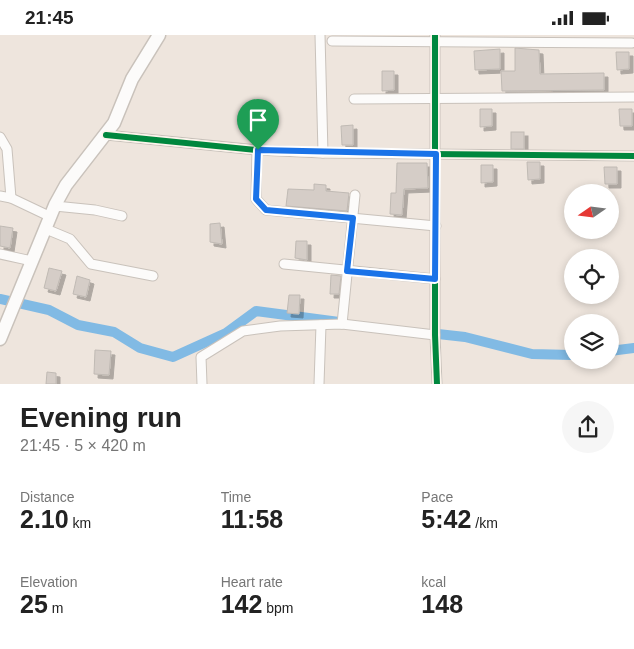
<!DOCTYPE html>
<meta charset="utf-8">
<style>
:root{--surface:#fff;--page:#f6f6f6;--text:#222;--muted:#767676}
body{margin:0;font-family:Arial,sans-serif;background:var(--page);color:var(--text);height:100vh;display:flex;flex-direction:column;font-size:19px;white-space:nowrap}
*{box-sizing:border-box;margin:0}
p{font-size:16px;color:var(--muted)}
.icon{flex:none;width:28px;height:28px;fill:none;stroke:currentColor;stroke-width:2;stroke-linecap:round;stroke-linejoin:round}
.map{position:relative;height:349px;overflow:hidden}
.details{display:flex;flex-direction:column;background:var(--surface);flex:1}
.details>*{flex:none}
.needle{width:32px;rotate:256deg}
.tools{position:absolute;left:564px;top:149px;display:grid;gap:10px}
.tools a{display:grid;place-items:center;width:55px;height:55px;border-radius:50%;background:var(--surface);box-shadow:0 2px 8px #0003;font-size:25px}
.pin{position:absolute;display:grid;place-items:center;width:42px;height:42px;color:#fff;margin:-51px -21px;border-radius:50% 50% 50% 0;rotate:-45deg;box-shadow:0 0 5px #0007}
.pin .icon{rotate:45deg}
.round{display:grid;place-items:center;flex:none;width:52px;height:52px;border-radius:26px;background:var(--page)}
.head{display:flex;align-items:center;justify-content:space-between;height:85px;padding:0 20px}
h1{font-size:28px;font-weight:800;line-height:38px}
.stats{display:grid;grid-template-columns:repeat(3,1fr);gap:8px;height:85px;padding:5px 20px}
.stats div{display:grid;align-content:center}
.stats b{font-size:25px;font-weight:800}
.stats small{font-size:14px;font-weight:400}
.stats p{font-size:14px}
.status{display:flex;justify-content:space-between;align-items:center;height:35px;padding:0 25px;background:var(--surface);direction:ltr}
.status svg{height:14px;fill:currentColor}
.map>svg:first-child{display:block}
</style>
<div class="status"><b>21:45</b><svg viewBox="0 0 49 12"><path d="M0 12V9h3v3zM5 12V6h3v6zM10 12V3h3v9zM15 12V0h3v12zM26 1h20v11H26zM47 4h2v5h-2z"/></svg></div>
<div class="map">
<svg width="634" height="349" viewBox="0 0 634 349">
<defs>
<filter id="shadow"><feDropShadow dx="4" dy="4" stdDeviation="0" flood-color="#0004"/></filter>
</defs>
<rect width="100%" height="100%" fill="#eee5dd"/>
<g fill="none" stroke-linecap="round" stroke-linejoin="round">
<g stroke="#81bae4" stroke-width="10">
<polyline points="0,264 49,275 78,290 114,297 140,313 173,322 226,298 256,276 339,287"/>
<polyline points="438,299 465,302 532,319 572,320"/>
<polyline points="610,316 634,313"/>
</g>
</g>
<g fill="#d5cdc7" stroke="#c0bab4" filter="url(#shadow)">
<polygon points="515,13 539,15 540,39 604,38 604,55 502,56 501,36 515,36"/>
<polygon points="500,14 500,34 475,35 474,16"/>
<polygon points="616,17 629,17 629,34 617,35"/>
<polygon points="382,36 394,36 394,55 382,56"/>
<polygon points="480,74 492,74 492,91 480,92"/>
<polygon points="619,74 632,74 632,91 620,91"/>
<polygon points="353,90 353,110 342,110 341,91"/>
<rect x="511" y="97" width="13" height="17"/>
<polygon points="527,127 540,127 540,144 528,145"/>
<polygon points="397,128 427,128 428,153 404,154 402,180 390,179 391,158 396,158"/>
<polygon points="481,130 493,130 493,147 481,148"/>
<polygon points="604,132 617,132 617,149 605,149"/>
<polygon points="314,149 326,150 326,156 349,158 347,176 286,171 288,154 314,155"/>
<polygon points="220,188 222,209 210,207 210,189"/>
<polygon points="0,191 13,193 10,213 0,211"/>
<polygon points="296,206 307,206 307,225 295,223"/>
<polygon points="49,233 62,236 56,256 44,253"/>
<polygon points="331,240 341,241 339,259 330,259"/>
<polygon points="77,241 90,245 86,262 73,259"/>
<polygon points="289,260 300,260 299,279 287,278"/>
<polygon points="95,315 111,316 109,340 94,339"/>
<polygon points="47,337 56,338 56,349 46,349"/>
</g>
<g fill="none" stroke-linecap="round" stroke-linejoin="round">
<defs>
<g id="street">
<polyline points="320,0 323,118"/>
<polyline points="435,0 435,300 437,349"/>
<polyline points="332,6 632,8"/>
<polyline points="354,64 634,62"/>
<polyline points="106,100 257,115 323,118 634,121"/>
<polyline points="0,102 7,114 11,163"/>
<polyline points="257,115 256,164 266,175 436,191"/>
<polyline points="0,161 11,163 51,182"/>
<polyline points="55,171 95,175 122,181"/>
<polyline points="46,194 70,204 91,229 153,241"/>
<polyline points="0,219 32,226"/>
<polyline points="284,229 435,244"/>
<polyline points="342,289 355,160"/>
<polyline points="202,349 201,322 243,296 280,291 342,289 435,300"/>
<polyline points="319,349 321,290"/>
</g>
<polyline id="secondary" points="0,304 55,170 66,150 114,88 132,44 159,0"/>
</defs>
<use href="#street" stroke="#c9c2bb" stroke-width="11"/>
<use href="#secondary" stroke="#c9c2bb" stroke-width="15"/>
<use href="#street" stroke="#fcfbfa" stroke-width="9"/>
<use href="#secondary" stroke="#fcfbfa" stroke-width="12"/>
<defs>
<g id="cycleway">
<polyline points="435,0 435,300 437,349"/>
<polyline points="106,100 257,115 323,118 634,121"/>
</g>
</defs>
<use href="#cycleway" stroke="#fdf4eb" stroke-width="9"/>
<use href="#cycleway" stroke="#00873e" stroke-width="6"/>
</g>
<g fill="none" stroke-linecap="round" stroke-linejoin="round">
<defs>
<polygon id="route" points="258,115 436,119 435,244 347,236 353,183 266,175 256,164"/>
</defs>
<use href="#route" stroke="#fff" stroke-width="10"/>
<use href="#route" stroke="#1a73e8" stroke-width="6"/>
</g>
</svg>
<div class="tools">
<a><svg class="needle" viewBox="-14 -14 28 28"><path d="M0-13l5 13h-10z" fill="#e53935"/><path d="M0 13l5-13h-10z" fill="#767676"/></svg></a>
<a><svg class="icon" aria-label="locate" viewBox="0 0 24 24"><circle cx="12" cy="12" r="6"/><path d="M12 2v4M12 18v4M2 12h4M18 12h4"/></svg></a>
<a><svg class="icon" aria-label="layers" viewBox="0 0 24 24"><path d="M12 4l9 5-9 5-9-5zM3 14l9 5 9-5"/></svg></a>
</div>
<div class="pin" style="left:258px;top:115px;background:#1e9e55"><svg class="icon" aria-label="arrive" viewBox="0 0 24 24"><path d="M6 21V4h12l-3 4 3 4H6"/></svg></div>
</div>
<section class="details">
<div class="head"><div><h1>Evening run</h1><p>21:45 · 5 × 420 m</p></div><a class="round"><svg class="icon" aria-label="share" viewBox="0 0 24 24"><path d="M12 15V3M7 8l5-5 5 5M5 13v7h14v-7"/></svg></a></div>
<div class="stats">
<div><p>Distance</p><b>2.10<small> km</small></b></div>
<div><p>Time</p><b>11:58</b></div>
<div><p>Pace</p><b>5:42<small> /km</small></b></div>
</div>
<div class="stats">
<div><p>Elevation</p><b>25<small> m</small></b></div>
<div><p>Heart rate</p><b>142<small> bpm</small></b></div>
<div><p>kcal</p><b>148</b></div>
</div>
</section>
